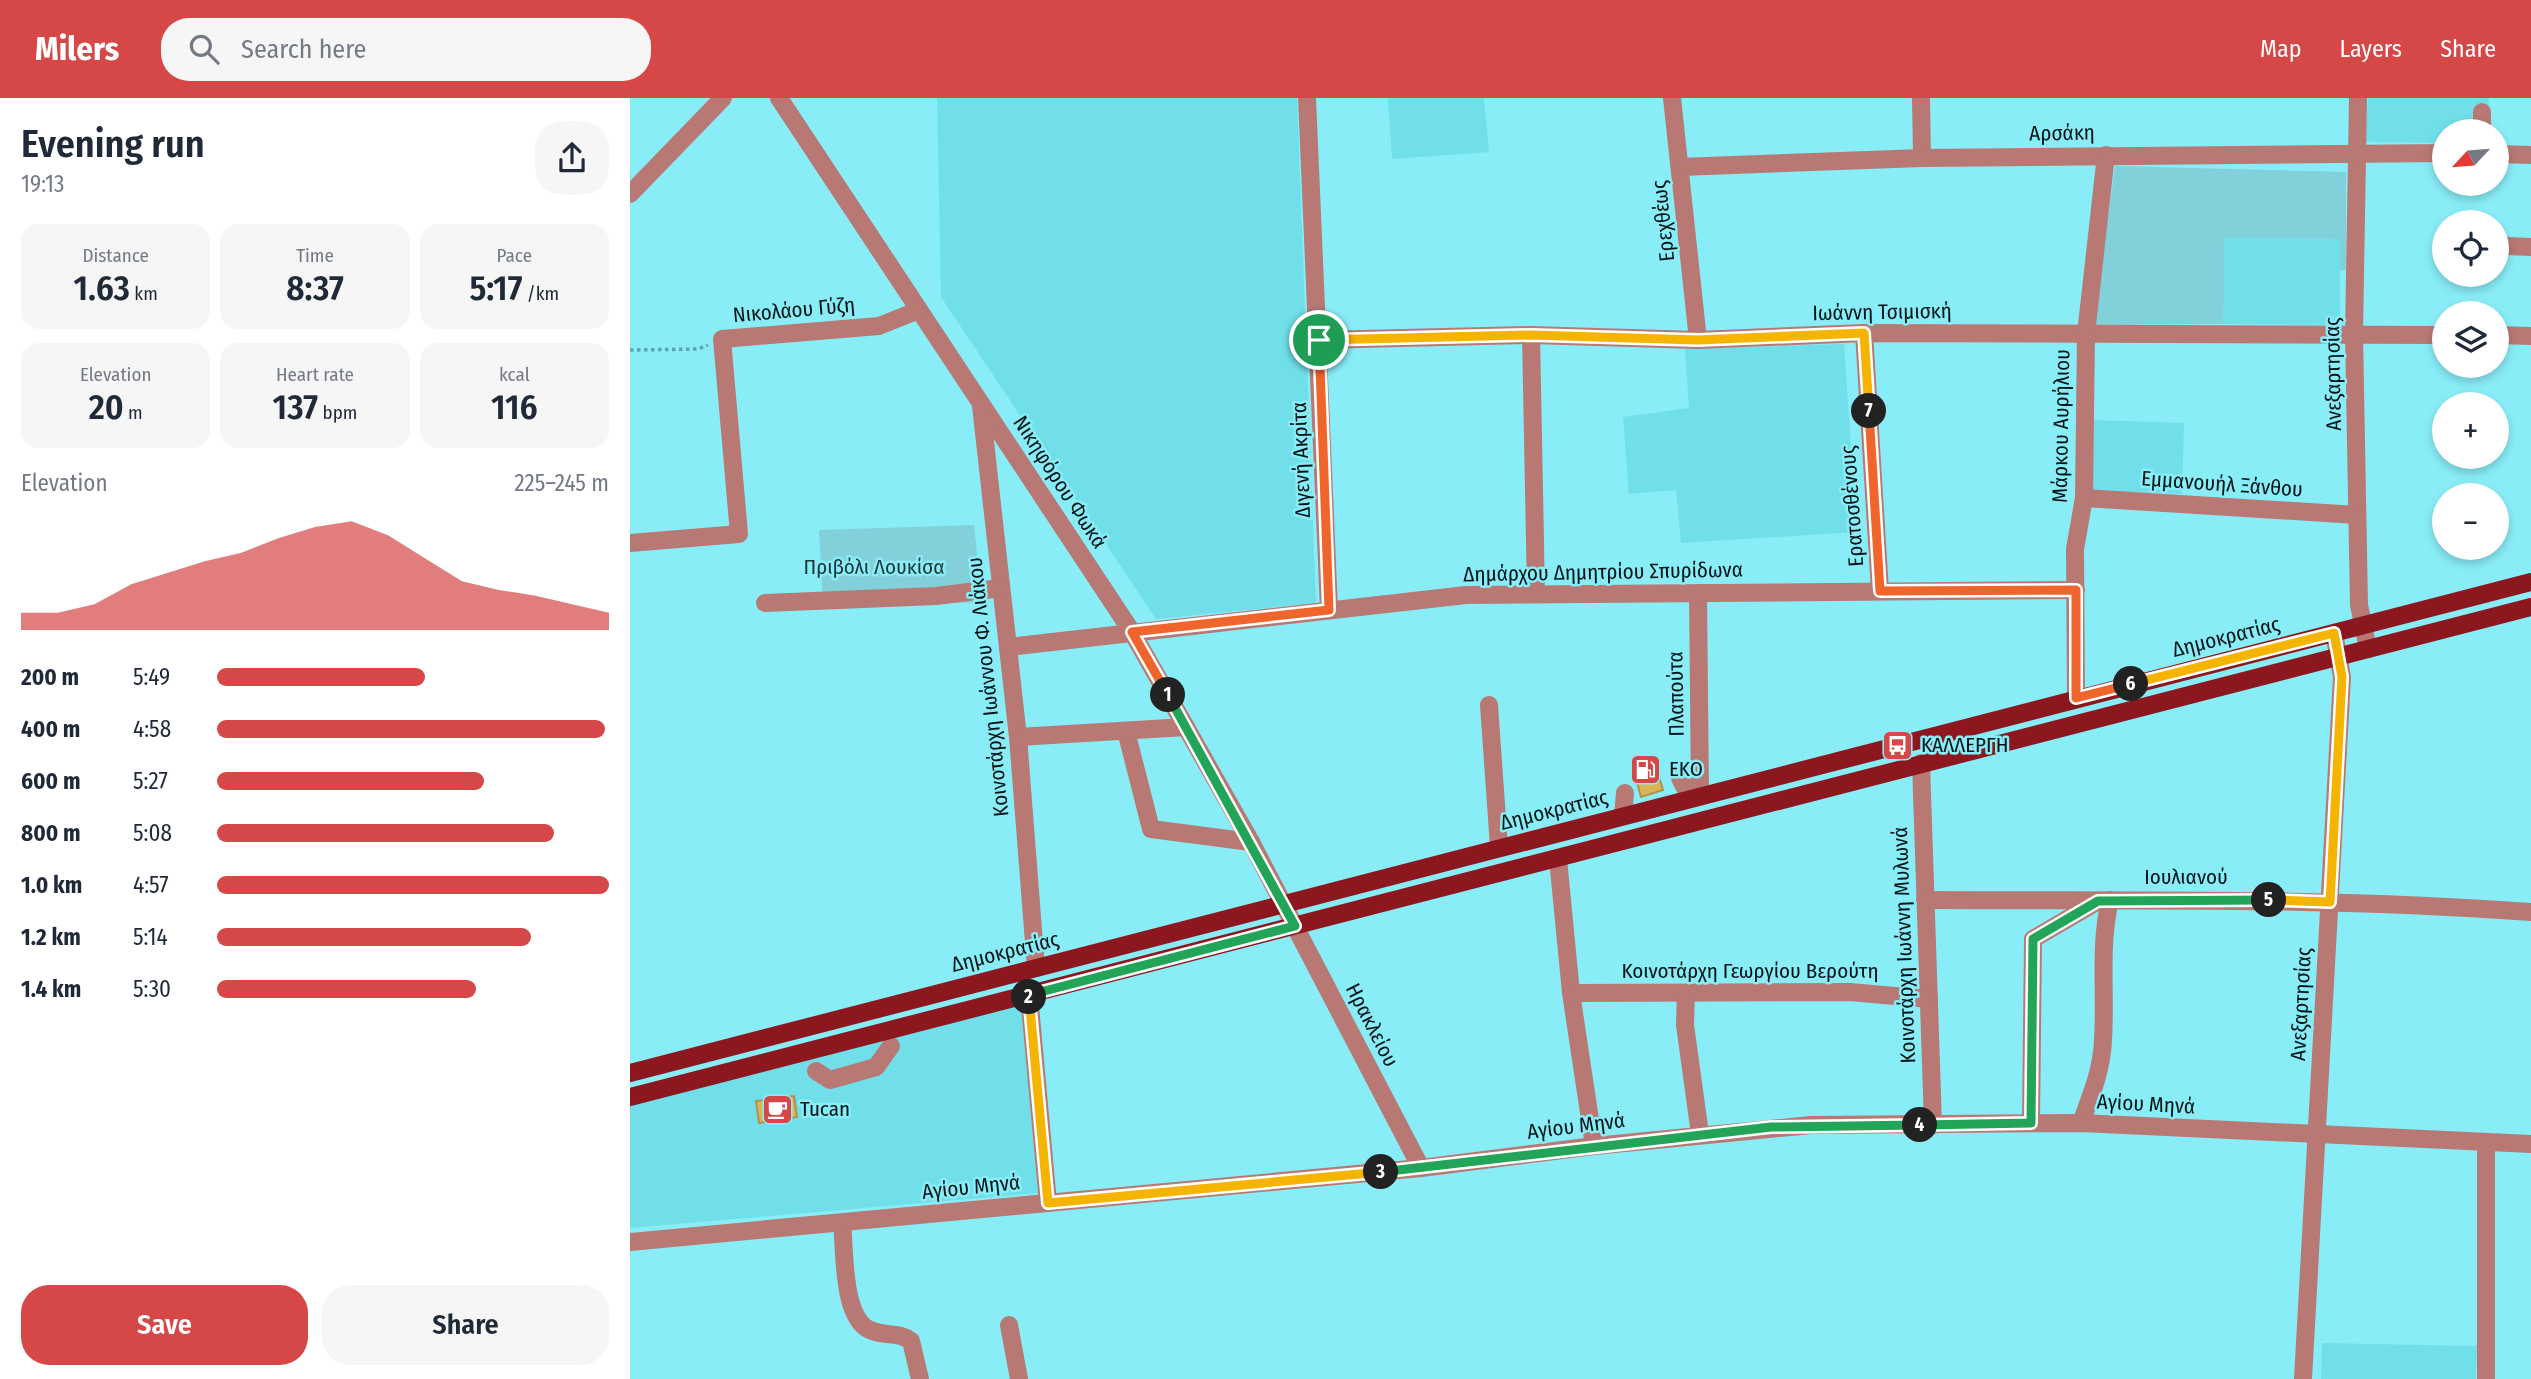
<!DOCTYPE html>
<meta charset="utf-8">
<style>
:root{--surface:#fff;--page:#f6f6f7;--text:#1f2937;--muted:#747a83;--accent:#d64747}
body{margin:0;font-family:"Fira Sans Condensed",sans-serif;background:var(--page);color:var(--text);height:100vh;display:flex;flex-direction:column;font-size:26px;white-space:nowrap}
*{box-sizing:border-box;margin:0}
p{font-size:23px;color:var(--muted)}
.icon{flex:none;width:38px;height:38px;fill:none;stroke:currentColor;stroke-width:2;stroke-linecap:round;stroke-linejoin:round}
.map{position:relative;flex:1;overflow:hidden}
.side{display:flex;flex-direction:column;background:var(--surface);width:630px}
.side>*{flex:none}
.needle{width:46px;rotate:244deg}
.buttons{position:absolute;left:1802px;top:21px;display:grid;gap:14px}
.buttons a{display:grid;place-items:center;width:77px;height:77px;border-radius:50%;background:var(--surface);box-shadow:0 4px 10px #0003;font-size:35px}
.pin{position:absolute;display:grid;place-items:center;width:60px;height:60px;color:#fff;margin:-30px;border:4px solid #fff;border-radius:50%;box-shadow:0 2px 7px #0007}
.km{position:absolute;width:35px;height:35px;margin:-18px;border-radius:50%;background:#222;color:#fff;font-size:19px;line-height:35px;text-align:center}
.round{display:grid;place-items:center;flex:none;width:74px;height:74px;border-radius:28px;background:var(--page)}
.headline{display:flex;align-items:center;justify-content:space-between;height:119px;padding:0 21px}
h1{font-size:38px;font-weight:600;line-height:52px}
.stats{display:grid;grid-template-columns:repeat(3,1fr);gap:10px;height:119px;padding:7px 21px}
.stats div{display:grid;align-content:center;border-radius:18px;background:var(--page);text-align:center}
.stats b{font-size:35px;font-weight:600}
.stats small{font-size:19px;font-weight:400}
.stats p{font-size:19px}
.chart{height:196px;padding:14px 21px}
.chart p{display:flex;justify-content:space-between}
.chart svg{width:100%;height:126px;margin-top:7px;fill:var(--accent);opacity:.7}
.primary-button{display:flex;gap:14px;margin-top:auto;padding:14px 21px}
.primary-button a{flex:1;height:80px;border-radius:28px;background:var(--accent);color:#fff;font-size:28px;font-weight:600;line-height:80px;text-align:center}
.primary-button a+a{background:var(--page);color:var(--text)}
ul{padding:0 21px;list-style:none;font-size:23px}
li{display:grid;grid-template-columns:112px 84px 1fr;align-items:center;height:52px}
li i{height:18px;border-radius:9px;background:var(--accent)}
header{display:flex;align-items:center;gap:42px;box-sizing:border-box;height:98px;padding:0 35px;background:var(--accent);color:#fff}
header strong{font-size:33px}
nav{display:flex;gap:38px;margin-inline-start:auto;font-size:24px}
.search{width:490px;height:63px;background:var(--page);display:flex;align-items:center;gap:18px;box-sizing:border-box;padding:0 24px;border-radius:28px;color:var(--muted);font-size:26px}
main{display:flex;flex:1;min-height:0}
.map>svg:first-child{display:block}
</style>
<header>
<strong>Milers</strong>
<div class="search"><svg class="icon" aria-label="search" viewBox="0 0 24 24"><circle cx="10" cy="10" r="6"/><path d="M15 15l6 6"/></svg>Search here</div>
<nav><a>Map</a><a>Layers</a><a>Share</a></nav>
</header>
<main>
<section class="side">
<div class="headline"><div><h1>Evening run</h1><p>19:13</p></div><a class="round"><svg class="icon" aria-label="share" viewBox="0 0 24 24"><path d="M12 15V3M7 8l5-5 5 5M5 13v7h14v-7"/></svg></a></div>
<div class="stats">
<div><p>Distance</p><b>1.63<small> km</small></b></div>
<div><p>Time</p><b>8:37</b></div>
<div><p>Pace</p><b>5:17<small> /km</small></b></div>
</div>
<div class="stats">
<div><p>Elevation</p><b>20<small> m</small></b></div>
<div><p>Heart rate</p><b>137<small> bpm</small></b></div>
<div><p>kcal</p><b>116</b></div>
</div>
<div class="chart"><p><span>Elevation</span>225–245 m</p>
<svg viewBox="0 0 160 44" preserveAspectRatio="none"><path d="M0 44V38L10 38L20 35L30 28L40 24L50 20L60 17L70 12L80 8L90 6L100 11L110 19L120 27L130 30L140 32L150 35L160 38V44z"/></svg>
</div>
<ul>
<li><b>200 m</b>5:49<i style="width:53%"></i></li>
<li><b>400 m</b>4:58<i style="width:99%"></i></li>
<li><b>600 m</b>5:27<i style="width:68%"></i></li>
<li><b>800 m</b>5:08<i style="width:86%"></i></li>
<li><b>1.0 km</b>4:57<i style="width:100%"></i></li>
<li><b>1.2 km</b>5:14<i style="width:80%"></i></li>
<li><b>1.4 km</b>5:30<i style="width:66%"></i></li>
</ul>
<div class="primary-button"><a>Save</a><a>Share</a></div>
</section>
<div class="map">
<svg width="1901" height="1281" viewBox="0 0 1901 1281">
<rect width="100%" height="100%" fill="#89edf8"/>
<g fill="#70dfea">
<polygon points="307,0 667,0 686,505 526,521 311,199"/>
<polygon points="758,0 854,0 859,54 762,61"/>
<polygon points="1738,0 1859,0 1858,33 1815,33 1815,45 1735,44"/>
<polygon points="1593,140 1710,141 1710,227 1593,226"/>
<polygon points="1214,246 1227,434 1051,445 1046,392 999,396 993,319 1059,310 1055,251"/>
<polygon points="1461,322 1554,325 1552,396 1459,393"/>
<polygon points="391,905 408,1095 0,1130 0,1005"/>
<polygon points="1692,1245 1847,1248 1846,1281 1691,1281"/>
</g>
<g fill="#82d1da">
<polygon points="1485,68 1716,74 1716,172 1710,173 1710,141 1594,140 1593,226 1464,227"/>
<polygon points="344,427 352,504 193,509 189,432"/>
</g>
<g fill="#ddb358" stroke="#b1914e" stroke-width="2">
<polygon points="1028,675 1033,692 1011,699 1006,681"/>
<polygon points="164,998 167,1019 129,1025 126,1003"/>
</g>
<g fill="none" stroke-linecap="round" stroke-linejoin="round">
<polyline stroke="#5ba5ad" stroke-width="3.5" stroke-dasharray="3.5 3.5" stroke-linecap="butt" points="0,252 68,251 78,247"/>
<g stroke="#b87974" stroke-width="18">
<polyline points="149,0 502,534 621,744 791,1070"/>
<polyline points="677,0 699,512"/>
<polyline points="1042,0 1068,242"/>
<polyline points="1291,0 1292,60"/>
<polyline points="1728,0 1724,236 1729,507 1738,551"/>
<polyline points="1852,33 1852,14"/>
<polyline points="1867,56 1901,57"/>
<polyline points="1050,69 1292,60 1815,55"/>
<polyline points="0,96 93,0"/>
<polyline points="1877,148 1901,149"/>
<polyline points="1234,235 1250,493"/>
<polyline points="901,237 906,496"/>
<polyline points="1867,237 1901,238"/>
<polyline points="689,242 901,237 1068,242 1234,235 1815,237"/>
<polyline points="351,308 388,639 406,870"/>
<polyline points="1454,400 1727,417"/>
<polyline points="0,445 109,436 92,241 249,228 289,212"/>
<polyline points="1068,495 1070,698"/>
<polyline points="135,505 306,498 371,490"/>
<polyline points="378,549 836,497 1446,492"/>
<polyline points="1446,600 1445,451 1454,400 1456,236 1476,57"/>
<polyline points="859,607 869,749"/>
<polyline points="496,633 521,731 621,744"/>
<polyline points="388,639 556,629"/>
<polyline points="1291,665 1303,1027"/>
<polyline points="1050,680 1060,700"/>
<polyline points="993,718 995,695"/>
<polyline points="928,761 941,895 964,1048"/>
<path d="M1295 802C1497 803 1699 799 1901 814"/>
<polyline points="941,895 1220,894 1299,901"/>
<polyline points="1056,895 1055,927 1070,1036"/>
<polyline points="399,897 418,1105"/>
<polyline points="186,973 200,982 246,969 261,948"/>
<polyline points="1401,1025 1403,841 1468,803"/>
<path d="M1451 1025C1461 998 1472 971 1473 942 1476 894 1469 849 1480 802"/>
<polyline points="1856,1044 1856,1281"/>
<path d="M212 1125C215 1153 212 1220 240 1232 255 1239 268 1233 281 1243L290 1281"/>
<polyline points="0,1144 791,1070 964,1048 1181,1027 1451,1025 1901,1046"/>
<polyline points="379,1227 389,1281"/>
<polyline points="1673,1281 1712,579 1704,535"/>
</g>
<g stroke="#8d171e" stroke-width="18">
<polyline points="0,975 1901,484"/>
<polyline points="0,999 1901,509"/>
</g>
</g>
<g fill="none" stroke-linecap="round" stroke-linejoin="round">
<defs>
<polyline id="split-1" points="538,597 502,534 699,512 689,242"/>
<polyline id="split-2" points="399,899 399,897 665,828 538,597"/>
<polyline id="split-3" points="399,899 418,1105 751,1074"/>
<polyline id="split-4" points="751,1074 1141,1029 1290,1027"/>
<polyline id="split-5" points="1290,1027 1401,1025 1403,841 1468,803 1639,802"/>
<polyline id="split-6" points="1501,586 1704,535 1712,579 1700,804 1639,802"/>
<polyline id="split-7" points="1239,313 1250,493 1446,492 1446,600 1501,586"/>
<polyline id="split-8" points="689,242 901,237 1068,242 1234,235 1239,313"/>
</defs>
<use href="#split-1" stroke="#fff" stroke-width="14"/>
<use href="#split-2" stroke="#fff" stroke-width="14"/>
<use href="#split-3" stroke="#fff" stroke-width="14"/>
<use href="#split-4" stroke="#fff" stroke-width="14"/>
<use href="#split-5" stroke="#fff" stroke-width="14"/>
<use href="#split-6" stroke="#fff" stroke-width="14"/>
<use href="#split-7" stroke="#fff" stroke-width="14"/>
<use href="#split-8" stroke="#fff" stroke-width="14"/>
<use href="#split-1" stroke="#f0652b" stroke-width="9"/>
<use href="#split-2" stroke="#22a559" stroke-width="9"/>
<use href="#split-3" stroke="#f5b400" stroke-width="9"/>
<use href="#split-4" stroke="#22a559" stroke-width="9"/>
<use href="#split-5" stroke="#22a559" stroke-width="9"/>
<use href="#split-6" stroke="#f5b400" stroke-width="9"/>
<use href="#split-7" stroke="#f0652b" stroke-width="9"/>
<use href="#split-8" stroke="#f5b400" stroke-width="9"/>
</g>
<defs>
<symbol id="bus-square" viewBox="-11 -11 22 22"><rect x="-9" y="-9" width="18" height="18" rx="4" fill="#d64747" stroke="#89edf8"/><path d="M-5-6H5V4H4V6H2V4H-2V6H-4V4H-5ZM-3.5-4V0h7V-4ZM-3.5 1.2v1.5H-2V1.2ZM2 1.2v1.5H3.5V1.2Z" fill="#fff"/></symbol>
<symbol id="fuel-square" viewBox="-11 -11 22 22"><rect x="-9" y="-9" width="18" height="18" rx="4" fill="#d64747" stroke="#89edf8"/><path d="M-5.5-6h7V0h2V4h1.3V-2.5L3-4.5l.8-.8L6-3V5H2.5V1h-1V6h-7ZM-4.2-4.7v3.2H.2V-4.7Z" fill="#fff"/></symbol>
<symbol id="cafe-square" viewBox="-11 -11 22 22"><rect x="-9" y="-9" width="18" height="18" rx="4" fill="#d64747" stroke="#89edf8"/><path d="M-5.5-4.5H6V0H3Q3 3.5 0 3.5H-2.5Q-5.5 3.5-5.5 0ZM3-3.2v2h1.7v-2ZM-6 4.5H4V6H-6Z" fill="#fff"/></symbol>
</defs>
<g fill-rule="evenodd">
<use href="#bus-square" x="1250" y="630" width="35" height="35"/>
<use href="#fuel-square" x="998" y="654" width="35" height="35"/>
<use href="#cafe-square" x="130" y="994" width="35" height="35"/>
</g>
<g text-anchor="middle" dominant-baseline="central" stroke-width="5" stroke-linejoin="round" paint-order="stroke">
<g font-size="21" fill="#001315" stroke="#89edf8">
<text transform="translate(1432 35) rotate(-1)">Αρσάκη</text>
<text transform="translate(1033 123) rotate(-96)">Ερεχθέως</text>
<text transform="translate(164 212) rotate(-5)">Νικολάου Γύζη</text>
<text transform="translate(1252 214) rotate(-1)">Ιωάννη Τσιμισκή</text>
<text transform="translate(1703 276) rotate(-91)">Ανεξαρτησίας</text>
<text transform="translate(1431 328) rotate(-89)">Μάρκου Αυρήλιου</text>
<text transform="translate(671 362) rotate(-92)">Διγενή Ακρίτα</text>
<text transform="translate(430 384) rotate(57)">Νικηφόρου Φωκά</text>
<text transform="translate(1592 386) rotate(4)">Εμμανουήλ Ξάνθου</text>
<text transform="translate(1222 408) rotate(-94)">Ερατοσθένους</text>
<text transform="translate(973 474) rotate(-1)">Δημάρχου Δημητρίου Σπυρίδωνα</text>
<text transform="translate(1596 539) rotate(-14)">Δημοκρατίας</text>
<text transform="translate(358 589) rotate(-96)">Κοινοτάρχη Ιωάννου Φ. Λιάκου</text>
<text transform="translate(1046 596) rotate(-91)">Πλαπούτα</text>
<text transform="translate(924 712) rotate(-14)">Δημοκρατίας</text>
<text x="1556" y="779">Ιουλιανού</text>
<text transform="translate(1274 847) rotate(-92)">Κοινοτάρχη Ιωάννη Μυλωνά</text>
<text transform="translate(375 854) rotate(-14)">Δημοκρατίας</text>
<text x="1120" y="873">Κοινοτάρχη Γεωργίου Βερούτη</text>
<text transform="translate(1671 906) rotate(-87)">Ανεξαρτησίας</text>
<text transform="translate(742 927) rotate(63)">Ηρακλείου</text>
<text transform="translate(1516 1006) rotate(3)">Αγίου Μηνά</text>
<text transform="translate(946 1028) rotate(-7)">Αγίου Μηνά</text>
<text transform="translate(341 1089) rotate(-6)">Αγίου Μηνά</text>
</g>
<g font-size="21" fill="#20383a" stroke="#89edf8">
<text x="244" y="469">Πριβόλι Λουκίσα</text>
</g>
<g font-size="21" fill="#001315" stroke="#89edf8" text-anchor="start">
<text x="1291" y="647">ΚΑΛΛΕΡΓΗ</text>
<text x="1039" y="671">EKO</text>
<text x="170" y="1011">Tucan</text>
</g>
</g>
</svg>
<div class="buttons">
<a><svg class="needle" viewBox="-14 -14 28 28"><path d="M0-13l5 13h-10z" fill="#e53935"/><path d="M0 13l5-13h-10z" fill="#747a83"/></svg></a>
<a><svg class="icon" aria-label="locate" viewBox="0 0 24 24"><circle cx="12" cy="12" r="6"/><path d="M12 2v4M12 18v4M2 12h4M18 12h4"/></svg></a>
<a><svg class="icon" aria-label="layers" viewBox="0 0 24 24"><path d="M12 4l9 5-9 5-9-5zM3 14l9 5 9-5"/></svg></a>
<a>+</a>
<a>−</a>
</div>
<div class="pin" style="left:689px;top:242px;background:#1e9e55"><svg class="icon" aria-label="arrive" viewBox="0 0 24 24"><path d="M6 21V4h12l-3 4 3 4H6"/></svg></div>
<b class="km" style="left:538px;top:597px">1</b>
<b class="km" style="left:399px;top:899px">2</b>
<b class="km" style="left:751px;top:1074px">3</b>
<b class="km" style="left:1290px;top:1027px">4</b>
<b class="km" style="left:1639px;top:802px">5</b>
<b class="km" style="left:1501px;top:586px">6</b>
<b class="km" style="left:1239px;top:313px">7</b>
</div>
</main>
